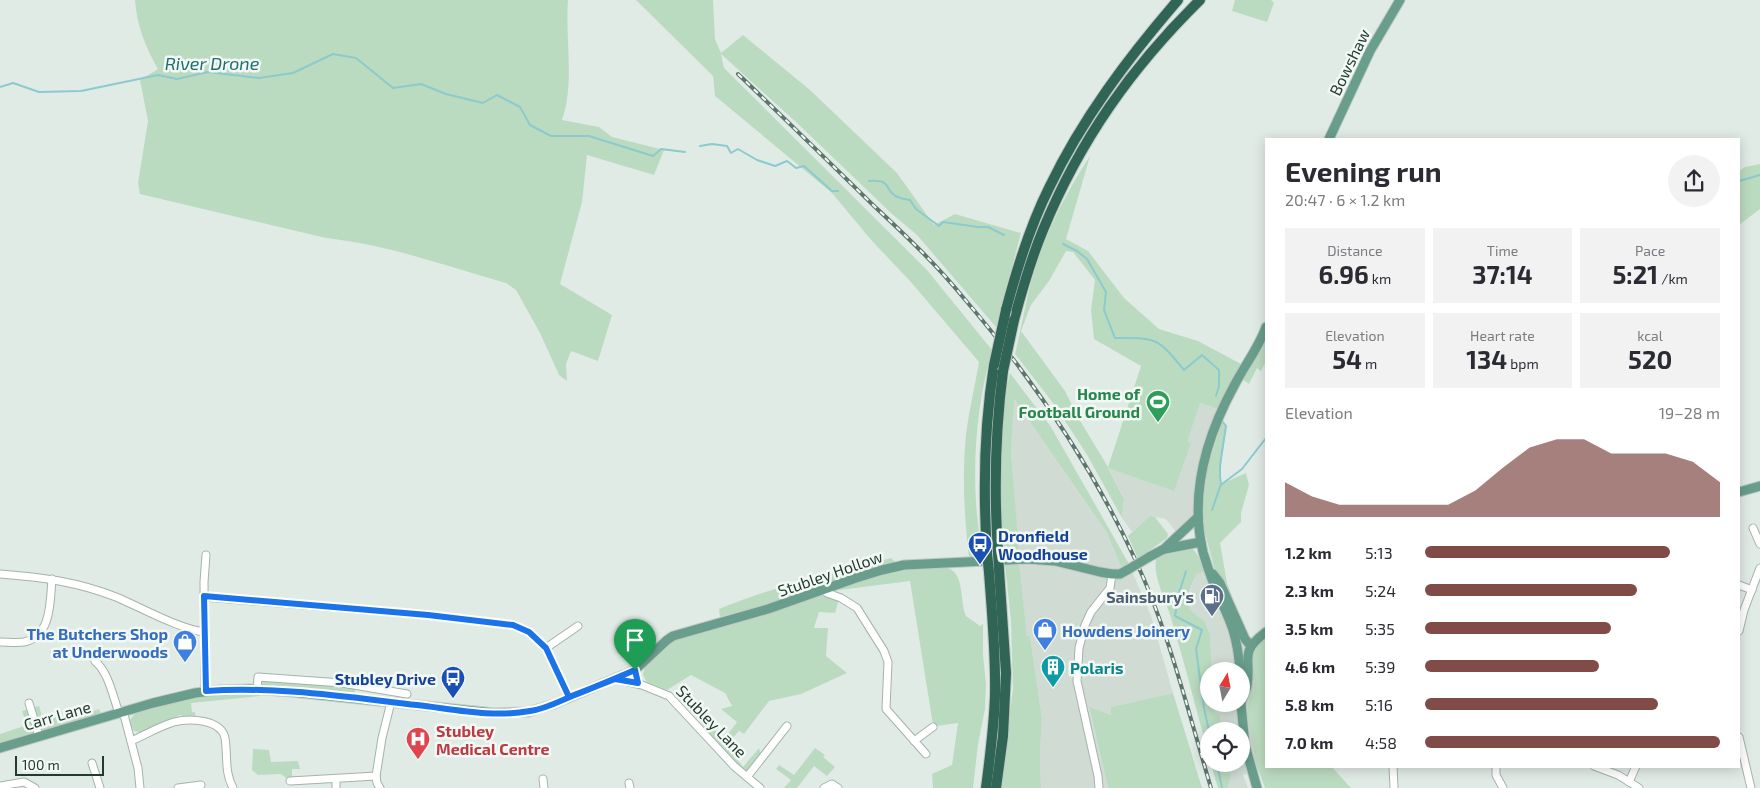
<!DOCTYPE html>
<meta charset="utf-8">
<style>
:root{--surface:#fff;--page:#f2f2f3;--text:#2b2b33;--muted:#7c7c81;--accent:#814b47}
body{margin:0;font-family:"Exo 2",sans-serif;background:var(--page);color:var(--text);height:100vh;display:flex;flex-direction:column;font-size:19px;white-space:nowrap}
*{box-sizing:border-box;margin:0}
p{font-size:16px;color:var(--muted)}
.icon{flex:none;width:28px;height:28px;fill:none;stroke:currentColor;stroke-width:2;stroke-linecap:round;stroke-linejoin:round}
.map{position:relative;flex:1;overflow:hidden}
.side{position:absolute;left:1265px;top:138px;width:475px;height:630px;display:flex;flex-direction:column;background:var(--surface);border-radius:0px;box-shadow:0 2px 12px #0003}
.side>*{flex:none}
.needle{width:32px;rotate:10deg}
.controls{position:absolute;left:1200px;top:662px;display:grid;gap:10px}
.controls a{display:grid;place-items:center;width:50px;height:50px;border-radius:50%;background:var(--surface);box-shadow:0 2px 12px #0003;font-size:25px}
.scale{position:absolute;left:15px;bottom:12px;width:89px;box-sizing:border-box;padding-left:5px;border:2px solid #223b32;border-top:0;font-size:14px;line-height:18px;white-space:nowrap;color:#223b32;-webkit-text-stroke:4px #f2f8f4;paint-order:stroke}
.pin{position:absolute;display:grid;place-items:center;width:42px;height:42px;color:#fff;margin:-51px -21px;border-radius:50% 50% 50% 0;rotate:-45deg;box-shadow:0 0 5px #0007}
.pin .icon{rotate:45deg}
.round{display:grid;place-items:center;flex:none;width:52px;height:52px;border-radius:26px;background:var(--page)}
.summary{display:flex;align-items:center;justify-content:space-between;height:85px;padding:0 20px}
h1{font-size:28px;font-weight:700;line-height:38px}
.metrics{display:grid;grid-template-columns:repeat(3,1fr);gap:8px;height:85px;padding:5px 20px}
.metrics div{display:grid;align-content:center;border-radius:0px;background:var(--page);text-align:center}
.metrics b{font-size:25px;font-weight:700}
.metrics small{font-size:14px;font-weight:400}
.metrics p{font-size:14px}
.chart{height:140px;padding:10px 20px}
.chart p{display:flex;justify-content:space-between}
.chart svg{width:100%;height:90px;margin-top:5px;fill:var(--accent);opacity:.7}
ul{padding:0 20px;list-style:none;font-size:16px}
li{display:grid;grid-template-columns:80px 60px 1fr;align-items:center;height:38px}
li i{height:12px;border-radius:6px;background:var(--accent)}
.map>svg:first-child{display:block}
</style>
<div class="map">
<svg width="1760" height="788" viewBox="0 0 1760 788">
<rect width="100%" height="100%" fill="#e1ebe6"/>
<g fill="#d0dbd4">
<polygon points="1013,398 1107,533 1121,567 1129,564 1151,616 1173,693 1111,707 1111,715 1089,708 1108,788 1041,788 1040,753 1042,718 1030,636 1027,636 1020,577 1011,451"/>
<polygon points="1200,403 1217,409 1222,421 1203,484 1201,518 1178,534 1166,519 1150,516 1132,532 1122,518 1124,499 1108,467"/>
<polygon points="1215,571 1236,607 1250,656 1251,681 1247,714 1259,771 1243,775 1248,788 1228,788 1231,775 1228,764 1241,764 1241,731 1224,731 1219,714 1215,713 1214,704 1241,704 1241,671 1212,671 1210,634 1204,620 1193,614 1188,608 1187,601 1196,573"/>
</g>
<g fill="#bbdbc0" fill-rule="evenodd">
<path d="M135 0H568C565 40 575 82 562 120L599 127 612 137 664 150 654 175 587 155 582 202 560 284 612 315 598 361 571 351 566 364 567 381 559 375 540 333 516 290 506 283C446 266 389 245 326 238L140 194 138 183 148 121 140 80 158 69C145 46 137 26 135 0Z"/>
<path d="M636 0H713L715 39 721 53 743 35 810 90 897 173 934 225 955 214 1021 233 996 327 917 235 892 214 796 122 721 54 724 68 927 270 992 350C978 400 973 451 976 502 977 520 980 538 982 555L969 557C964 516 962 475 966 434 969 410 975 386 979 362L910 281 872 241 832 193 715 96 713 76Z"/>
<polygon points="1235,0 1271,0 1274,3 1267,22 1232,11"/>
<path d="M1090 156 1066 239 1088 251 1124 298 1159 329 1198 341 1241 364 1217 409 1200 403 1187 442 1191 443 1174 491 1108 468 1124 499 1122 518 1086 453 1053 403 1015 354C1022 326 1026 297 1035 269 1048 228 1067 191 1090 156ZM1066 251 1073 252 1095 280 1091 310 1094 339 1141 366 1108 467 1079 419 1065 391 1021 331 1031 305 1049 281Z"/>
<polygon points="1760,164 1760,209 1739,225 1739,171 1745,167"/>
<polygon points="1266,338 1266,361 1261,371 1257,368 1249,384 1242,379"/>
<path d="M1010 373 1051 427 1129 564 1121 567 1107 533 1014 399 1011 451 1019 552 1004 555C1000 494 995 432 1010 373Z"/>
<polygon points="1222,421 1226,426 1220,476 1221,484 1246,473 1249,485 1241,513 1241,522 1220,543 1227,583 1236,607 1215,571 1201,518 1203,484"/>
<polygon points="1150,516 1155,517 1168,534 1167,538 1138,559 1128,536"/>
<path d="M1189 547C1199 552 1200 562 1204 572L1196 574C1188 596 1179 607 1204 620L1210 634 1212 671H1209V704H1214L1215 713 1219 714 1224 731H1209V756C1196 710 1185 664 1171 618 1166 600 1153 578 1156 559 1166 551 1177 549 1189 547Z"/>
<path d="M891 558 895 562 770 604 720 617 719 609C774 586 834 573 891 558Z"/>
<polygon points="1019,563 1027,636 1030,636 1042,718 1040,753 1041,788 1000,788 1013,689 1011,620 1005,565"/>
<path d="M943 567C966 569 959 600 966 616L980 626 983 624V654L986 685 985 709 978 744 973 788H933L932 774 952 765 958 723 937 726 933 725 910 581 832 591 897 570Z"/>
<path d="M817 595 839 599 835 613 819 612 814 628H828L826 656 847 673 801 694 769 701 744 734 739 731 726 745 743 767 759 748 761 754 747 771 743 770 706 730 696 716 725 738 737 722 721 709 732 706 725 693 691 675 667 690 647 682 643 675C644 662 663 648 674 641Z"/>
<polygon points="1266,636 1266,766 1331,766 1351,788 1265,788 1256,763 1247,714 1251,681 1250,656 1262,640"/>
<polygon points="264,680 355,688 355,693 261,685"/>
<polygon points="260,692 260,696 191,703 192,712 195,712 196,720 180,715 143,733 134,731 131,726 130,720 136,712 202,695"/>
<polygon points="1173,693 1202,788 1108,788 1089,707 1111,715 1111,707"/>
<polygon points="39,706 43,720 57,716 57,724 99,709 101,714 0,744 0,734 27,725 22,711"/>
<polygon points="815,748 825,755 823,757 835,767 827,776 814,766 797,788 784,788 791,780 776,769 779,765 794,775"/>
<polygon points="253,749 269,750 271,762 298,761 300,769 292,769 292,777 286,778 281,774 258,775 252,770"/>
<polygon points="1211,764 1228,764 1231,775 1228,788 1218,788"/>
</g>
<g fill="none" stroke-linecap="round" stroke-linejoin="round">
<g stroke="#8ccacd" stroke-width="2">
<polyline points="0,87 13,83 39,92 81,91 158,75 177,79 208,72 259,78 293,73 333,54 356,58 393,88 421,84 446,94 483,103 497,95 520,107 530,125 551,136 589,136 653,156 661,149 685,152"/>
<polyline points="700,146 712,144 727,146 731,153 738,149 757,160 775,166 787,161 796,168 804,166 832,191 838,191"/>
<path d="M869 181C894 179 883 191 898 197 901 199 906 199 910 200L916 209 939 226 943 222 978 227H988L1004 235"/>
<polyline points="1739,181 1760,175"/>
<path d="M1063 244 1077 251 1087 259 1106 292 1104 310 1115 338C1157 338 1157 337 1184 370L1202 355 1219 370V386L1216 396"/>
<polyline points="1222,484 1242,469 1266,438"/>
<polyline points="1212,510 1221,484 1220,476 1220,465 1226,426 1222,421"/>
<polyline points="1186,571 1179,593 1175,616 1202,630 1196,649 1204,708 1209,731"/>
<polyline points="1217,764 1222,788"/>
</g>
<defs>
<g id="minor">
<polyline points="1753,528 1760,544"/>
<path d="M0 574C41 577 78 582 116 597 142 608 179 629 205 632"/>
<polyline points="1739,585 1752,590"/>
<polyline points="824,590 827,593 841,598 857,608 884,651 888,662 886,709 926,754"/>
<polyline points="204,597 428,615 513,625 529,632 546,648 569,697"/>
<polyline points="1739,631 1744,610 1760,568"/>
<path d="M0 642C8 642 16 643 24 642 52 636 50 601 52 579"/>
<polyline points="546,648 578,626"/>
<path d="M95 661C109 673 113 697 119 713"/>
<polyline points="615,679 642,685 669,696 734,766 760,788"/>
<polyline points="257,690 258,677 342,683 407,694"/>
<polyline points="205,691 204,582 206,555"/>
<polyline points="29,703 39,736"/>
<polyline points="123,711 138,768 140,788"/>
<polyline points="1739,737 1751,788"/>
<path d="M131 741C145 735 160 726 174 722 189 718 221 719 225 738 228 756 224 771 233 788"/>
<polyline points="914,741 933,727"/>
<polyline points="92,763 100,788"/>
<polyline points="1393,766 1394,788"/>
<polyline points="1496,766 1496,775 1503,788"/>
<polyline points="1594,766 1618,775 1639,788"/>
<polyline points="376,776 377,783 380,788"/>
<polyline points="747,777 787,726"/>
<polyline points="336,779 336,788"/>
<polyline points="543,779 544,788"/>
<polyline points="290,781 376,776 382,738 391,702"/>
<polyline points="1629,782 1636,766"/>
<polyline points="629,783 630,788"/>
<polyline points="0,786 24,782 35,788"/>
<polyline points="178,788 201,785"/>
<polyline points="824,788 832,784 838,788"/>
<polyline points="1099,788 1098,776 1077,681 1079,648 1085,625 1091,612 1110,588 1112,574"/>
</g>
<g id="major">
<polyline points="1329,139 1370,51 1400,0"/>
<polyline points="1739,492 1760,486"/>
<polyline points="1165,549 1201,542"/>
<polyline points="1149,557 1164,549 1198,517"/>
<polyline points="1213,574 1220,583 1245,639 1251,646"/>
<path d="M1240 671C1239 657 1237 643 1233 630 1229 617 1222 604 1217 591 1211 579 1207 565 1203 552 1189 493 1207 435 1235 384 1245 365 1259 347 1266 327"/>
<path d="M1241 702C1243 697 1246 691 1247 686 1252 658 1238 653 1266 632"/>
<polyline points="1241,704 1245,745 1257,788"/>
<polyline points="0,748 153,703 195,693 220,690 250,689 291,692 494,713 528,712 554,704 635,670 667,640 673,636 768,609 856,578 882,570 904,565 1028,559 1055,561 1100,572 1112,574 1120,574 1129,569"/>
</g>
<g id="highway">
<path d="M1006 310C1017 268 1030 226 1049 188 1082 119 1128 58 1178 0"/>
<path d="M1014 320C1022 290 1031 259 1043 230 1080 140 1131 68 1200 0"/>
<path d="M987 553C983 490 984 427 994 365"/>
<path d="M998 553C994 492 995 432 1003 371"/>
<path d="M986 788C990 757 994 727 995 696 996 654 992 613 989 572"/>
<polyline points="996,788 1003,736 1006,673 999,570"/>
</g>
</defs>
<use href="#minor" stroke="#a4b3ac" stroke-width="9"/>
<use href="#major" stroke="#c1c8c6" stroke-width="11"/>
<use href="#highway" stroke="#c1c8c6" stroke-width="12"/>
<use href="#minor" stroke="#fff" stroke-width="7"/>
<use href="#major" stroke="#689e8b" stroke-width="9"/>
<use href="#highway" stroke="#306555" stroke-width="10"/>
<defs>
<path id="rail" d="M738 74C783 117 828 161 873 205 904 234 935 263 962 296 1030 375 1091 464 1135 559 1169 632 1188 711 1211 788"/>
</defs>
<use href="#rail" stroke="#5d766d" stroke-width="4"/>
<use href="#rail" stroke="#f2f8f4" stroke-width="2" stroke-dasharray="5.5" stroke-linecap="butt"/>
<defs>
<polyline id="major-bridge" points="1129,569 1149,557"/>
<g id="highway-bridge">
<polyline points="994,365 1006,310"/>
<polyline points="1003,371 1014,320"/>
<polyline points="987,553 989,572"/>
<polyline points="998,553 999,570"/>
</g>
</defs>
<use href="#major-bridge" stroke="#c1c8c6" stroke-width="11" stroke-linecap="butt"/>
<use href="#highway-bridge" stroke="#c1c8c6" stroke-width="12" stroke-linecap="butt"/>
<use href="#major-bridge" stroke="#689e8b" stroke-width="9"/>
<use href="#highway-bridge" stroke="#306555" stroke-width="10"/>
</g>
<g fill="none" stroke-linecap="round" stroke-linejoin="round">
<defs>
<path id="route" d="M635 670C614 679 593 688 572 696 558 702 545 709 530 711 493 718 453 709 417 705 347 697 276 686 206 691L204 596 428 615 513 625 529 632 546 648 569 697 615 679 638 683 635 670"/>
</defs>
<use href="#route" stroke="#fff" stroke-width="10"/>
<use href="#route" stroke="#1a73e8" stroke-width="6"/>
</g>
<defs>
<symbol id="stadium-pin" viewBox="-11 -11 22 30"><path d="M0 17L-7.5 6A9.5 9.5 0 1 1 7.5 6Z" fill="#2e9e5b" stroke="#f2f8f4"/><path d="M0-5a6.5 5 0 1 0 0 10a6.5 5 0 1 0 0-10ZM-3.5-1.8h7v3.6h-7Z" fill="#fff"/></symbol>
<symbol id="bus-pin" viewBox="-11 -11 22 30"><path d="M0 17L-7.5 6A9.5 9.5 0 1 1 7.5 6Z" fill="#1a4fb4" stroke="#f2f8f4"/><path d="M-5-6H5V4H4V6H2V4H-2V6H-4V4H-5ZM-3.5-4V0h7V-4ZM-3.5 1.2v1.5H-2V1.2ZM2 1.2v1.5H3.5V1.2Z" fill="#fff"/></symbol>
<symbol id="fuel-pin" viewBox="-11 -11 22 30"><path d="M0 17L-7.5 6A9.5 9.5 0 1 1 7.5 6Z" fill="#5c6f8a" stroke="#f2f8f4"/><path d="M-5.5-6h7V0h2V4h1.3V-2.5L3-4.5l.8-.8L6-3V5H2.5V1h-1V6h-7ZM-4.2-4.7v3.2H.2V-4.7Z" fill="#fff"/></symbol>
<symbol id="shop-pin" viewBox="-11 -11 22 30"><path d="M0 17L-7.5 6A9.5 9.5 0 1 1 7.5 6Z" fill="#3f7fe0" stroke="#f2f8f4"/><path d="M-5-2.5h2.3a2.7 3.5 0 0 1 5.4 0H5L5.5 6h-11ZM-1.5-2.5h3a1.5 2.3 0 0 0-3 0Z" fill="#fff"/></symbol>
<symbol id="building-pin" viewBox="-11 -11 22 30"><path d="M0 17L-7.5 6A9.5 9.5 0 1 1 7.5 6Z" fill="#0f9aa8" stroke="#f2f8f4"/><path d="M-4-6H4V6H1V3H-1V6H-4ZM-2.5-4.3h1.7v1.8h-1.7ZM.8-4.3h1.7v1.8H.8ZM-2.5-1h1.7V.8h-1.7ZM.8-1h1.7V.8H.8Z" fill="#fff"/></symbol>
<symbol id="hospital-pin" viewBox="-11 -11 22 30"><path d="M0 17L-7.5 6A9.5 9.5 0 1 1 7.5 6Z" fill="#e0444e" stroke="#f2f8f4"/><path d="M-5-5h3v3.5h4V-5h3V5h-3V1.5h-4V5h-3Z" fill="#fff"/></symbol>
</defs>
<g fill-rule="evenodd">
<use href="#stadium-pin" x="1144" y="388" width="28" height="38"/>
<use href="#bus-pin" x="966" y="530" width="28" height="38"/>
<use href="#fuel-pin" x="1198" y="582" width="28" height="38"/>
<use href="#shop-pin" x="1031" y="616" width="28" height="38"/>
<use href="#shop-pin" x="171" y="628" width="28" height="38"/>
<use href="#building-pin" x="1039" y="653" width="28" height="38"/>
<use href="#bus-pin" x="439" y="664" width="28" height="38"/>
<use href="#hospital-pin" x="404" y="725" width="28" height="38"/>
</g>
<g text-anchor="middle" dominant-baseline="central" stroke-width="5" stroke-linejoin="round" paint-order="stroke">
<g font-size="16" fill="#223b32" stroke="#f2f8f4">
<text transform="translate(1349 62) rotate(-64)">Bowshaw</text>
<text transform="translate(830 573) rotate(-19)">Stubley Hollow</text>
<text transform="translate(57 715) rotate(-16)">Carr Lane</text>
<text transform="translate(712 721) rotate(46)">Stubley Lane</text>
</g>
<g font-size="16" font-weight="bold" fill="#27864d" stroke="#f2f8f4" text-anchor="end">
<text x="1140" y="393">Home of<tspan x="1140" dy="18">Football Ground</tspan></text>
</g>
<g font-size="16" font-weight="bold" fill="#164399" stroke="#f2f8f4" text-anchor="start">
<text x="998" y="535">Dronfield<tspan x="998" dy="18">Woodhouse</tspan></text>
<text x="436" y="678" text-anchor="end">Stubley Drive</text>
</g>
<g font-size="16" font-weight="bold" fill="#4e5e75" stroke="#f2f8f4" text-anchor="end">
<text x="1194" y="596">Sainsbury's</text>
</g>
<g font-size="16" font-weight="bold" fill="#366cbe" stroke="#f2f8f4" text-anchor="start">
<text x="1062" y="630">Howdens Joinery</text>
<text x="168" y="633" text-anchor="end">The Butchers Shop<tspan x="168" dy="18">at Underwoods</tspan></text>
</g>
<g font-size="16" font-weight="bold" fill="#0d838f" stroke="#f2f8f4" text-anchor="start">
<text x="1070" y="667">Polaris</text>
</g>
<g font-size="16" font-weight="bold" fill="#be3a42" stroke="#f2f8f4" text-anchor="start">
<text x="436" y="730">Stubley<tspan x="436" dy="18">Medical Centre</tspan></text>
</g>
<g font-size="18" font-style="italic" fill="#206e73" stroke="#f2f8f4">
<text x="212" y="63">River Drone</text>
</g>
</g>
</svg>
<div class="controls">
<a><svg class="needle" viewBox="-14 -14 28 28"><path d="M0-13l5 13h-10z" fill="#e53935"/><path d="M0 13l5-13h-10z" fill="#7c7c81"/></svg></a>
<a><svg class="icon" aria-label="locate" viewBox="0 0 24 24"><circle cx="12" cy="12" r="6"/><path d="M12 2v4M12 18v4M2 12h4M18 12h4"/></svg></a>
</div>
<div class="scale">100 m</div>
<div class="pin" style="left:635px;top:670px;background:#1e9e55"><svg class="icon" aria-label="arrive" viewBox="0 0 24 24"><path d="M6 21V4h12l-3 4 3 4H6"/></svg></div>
<section class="side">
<div class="summary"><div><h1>Evening run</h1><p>20:47 · 6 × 1.2 km</p></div><a class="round"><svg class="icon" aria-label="share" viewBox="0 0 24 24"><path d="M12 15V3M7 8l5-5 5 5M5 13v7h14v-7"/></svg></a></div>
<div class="metrics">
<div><p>Distance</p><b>6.96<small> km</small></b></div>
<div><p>Time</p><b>37:14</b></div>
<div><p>Pace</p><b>5:21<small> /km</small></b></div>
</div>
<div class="metrics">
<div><p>Elevation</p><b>54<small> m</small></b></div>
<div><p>Heart rate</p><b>134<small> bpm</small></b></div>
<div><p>kcal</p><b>520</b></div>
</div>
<div class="chart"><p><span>Elevation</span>19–28 m</p>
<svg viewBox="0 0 160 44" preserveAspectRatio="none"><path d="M0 44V27L10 34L20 38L30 38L40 38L50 38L60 38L70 31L80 20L90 10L100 6L110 6L120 13L130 13L140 13L150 17L160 27V44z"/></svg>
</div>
<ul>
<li><b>1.2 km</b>5:13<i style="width:83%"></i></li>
<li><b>2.3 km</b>5:24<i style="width:72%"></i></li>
<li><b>3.5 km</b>5:35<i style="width:63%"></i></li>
<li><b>4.6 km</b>5:39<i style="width:59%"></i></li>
<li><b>5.8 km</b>5:16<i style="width:79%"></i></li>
<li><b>7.0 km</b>4:58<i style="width:100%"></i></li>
</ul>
</section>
</div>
